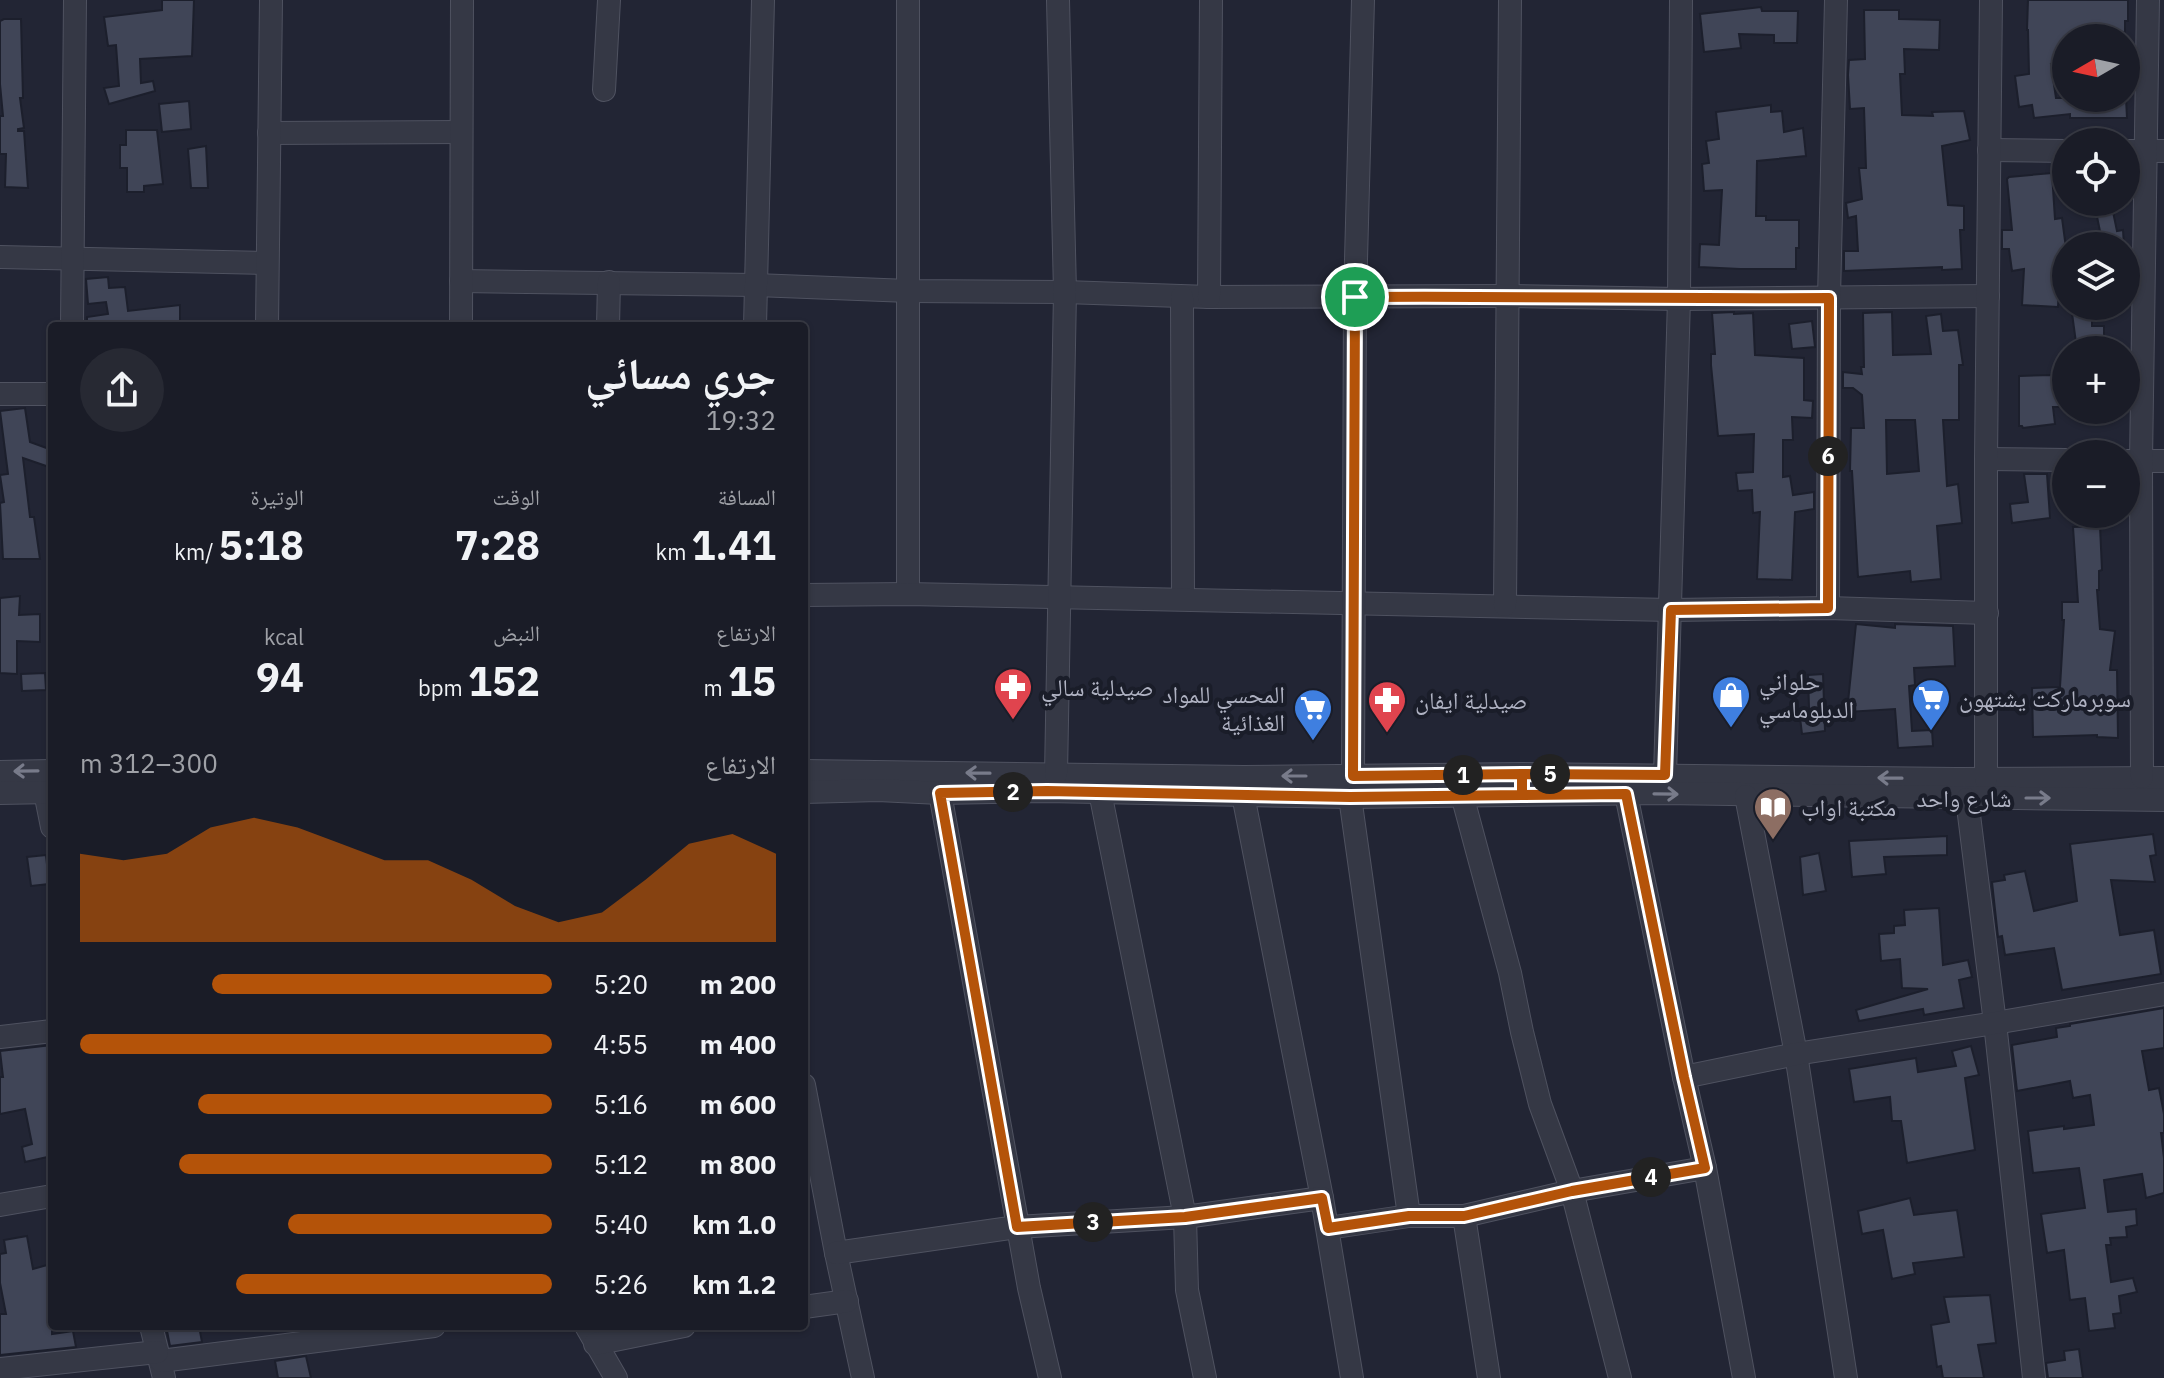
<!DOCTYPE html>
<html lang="ar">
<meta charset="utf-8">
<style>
:root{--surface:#1a1c27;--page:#272933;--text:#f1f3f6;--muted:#9fa1a7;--line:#383a44;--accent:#b45309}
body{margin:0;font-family:"IBM Plex Sans","Noto Naskh Arabic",sans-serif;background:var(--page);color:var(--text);direction:rtl;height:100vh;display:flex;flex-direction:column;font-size:30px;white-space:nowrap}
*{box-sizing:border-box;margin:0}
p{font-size:26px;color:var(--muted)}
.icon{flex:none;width:44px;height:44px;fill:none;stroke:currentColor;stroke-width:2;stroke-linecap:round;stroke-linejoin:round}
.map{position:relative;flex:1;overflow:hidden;direction:ltr}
.drawer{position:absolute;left:48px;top:322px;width:760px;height:1008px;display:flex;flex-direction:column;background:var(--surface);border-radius:8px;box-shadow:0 2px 6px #0004,0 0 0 2px var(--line);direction:rtl}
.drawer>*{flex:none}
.needle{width:52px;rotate:261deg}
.buttons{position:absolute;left:2052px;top:24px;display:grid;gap:16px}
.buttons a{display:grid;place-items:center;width:88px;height:88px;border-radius:50%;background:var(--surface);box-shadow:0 2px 6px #0004,0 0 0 2px var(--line);font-size:40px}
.pin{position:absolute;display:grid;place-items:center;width:68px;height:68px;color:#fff;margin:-34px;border:4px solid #fff;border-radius:50%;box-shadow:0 2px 8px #0007}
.km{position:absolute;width:40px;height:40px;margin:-20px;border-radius:50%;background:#222;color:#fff;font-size:22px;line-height:40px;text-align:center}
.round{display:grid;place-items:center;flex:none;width:84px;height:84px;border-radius:42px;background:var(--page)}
.overview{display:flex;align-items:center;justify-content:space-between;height:136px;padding:0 32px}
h1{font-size:44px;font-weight:700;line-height:60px}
.figures{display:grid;grid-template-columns:repeat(3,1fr);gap:12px;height:136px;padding:8px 32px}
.figures div{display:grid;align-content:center}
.figures b{font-size:40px;font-weight:700}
.figures small{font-size:22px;font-weight:400}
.figures p{font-size:22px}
.chart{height:224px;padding:16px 32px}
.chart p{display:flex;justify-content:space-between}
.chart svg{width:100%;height:144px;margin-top:8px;fill:var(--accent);opacity:.7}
ul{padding:0 32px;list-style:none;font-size:26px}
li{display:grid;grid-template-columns:128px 96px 1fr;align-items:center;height:60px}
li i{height:20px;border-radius:10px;background:var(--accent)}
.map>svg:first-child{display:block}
</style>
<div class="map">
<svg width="2164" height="1378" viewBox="0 0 2164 1378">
<rect width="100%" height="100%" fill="#222534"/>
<g fill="#404557" stroke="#1c1f2c" stroke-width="2" fill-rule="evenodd">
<polygon points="162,0 194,0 192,56 140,59 141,83 153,81 155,91 109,104 104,88 119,86 116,45 108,46 104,17 162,10"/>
<polygon points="2028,0 2128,0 2128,21 2125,21 2125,32 2066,38 2066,52 2059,52 2059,64 2051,64 2056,98 2126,98 2127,118 2070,118 2070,114 2034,118 2032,105 2019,107 2015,76 2029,74 2028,30 2027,30"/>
<polygon points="1761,7 1762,11 1798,11 1797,43 1774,43 1774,35 1739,34 1741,48 1704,52 1700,14"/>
<polygon points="1864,10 1899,10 1899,19 1940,20 1939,50 1904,49 1905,74 1900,74 1902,115 1933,116 1932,112 1964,111 1970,140 1942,146 1948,205 1964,206 1964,230 1960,230 1962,269 1942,270 1942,267 1844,271 1844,251 1858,251 1856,216 1848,218 1846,203 1862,199 1859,168 1866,168 1864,108 1850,109 1848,75 1849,60 1865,59"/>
<polygon points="4,19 21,19 23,98 20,98 24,128 18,129 18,131 24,131 28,188 5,187 6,154 0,154 0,116 3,116 0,84 0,21"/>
<polygon points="189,101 191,129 162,132 159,104"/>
<polygon points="1771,105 1771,112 1782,111 1784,132 1803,128 1806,156 1757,161 1756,216 1766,216 1766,220 1799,220 1799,248 1796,248 1796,269 1740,269 1699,267 1700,244 1719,245 1722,190 1704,191 1702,164 1709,163 1706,141 1719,139 1716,112"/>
<polygon points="126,130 157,130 163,184 144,186 144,192 127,192 127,168 120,168 120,145 126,145"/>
<polygon points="206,146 208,188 191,188 188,149"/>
<polygon points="2052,173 2055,219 2062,218 2066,248 2066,268 2060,269 2058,307 2022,305 2024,269 2012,271 2009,249 2002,249 2002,230 2012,230 2007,179 2009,177"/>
<polygon points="2094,202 2111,202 2117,231 2123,230 2124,246 2103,246"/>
<polygon points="108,277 109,288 125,287 128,311 180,305 180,326 87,326 87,317 108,314 106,302 88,304 86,279"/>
<polygon points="2071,306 2092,306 2092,326 2104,326 2104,350 2077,350"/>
<polygon points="1734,312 1734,314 1753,313 1755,355 1804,358 1804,400 1813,401 1812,418 1792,417 1793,440 1783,440 1783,477 1790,476 1793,495 1814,492 1814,509 1795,512 1792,580 1757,579 1760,512 1753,513 1752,490 1738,491 1736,473 1753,472 1754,434 1718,436 1711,365 1711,354 1715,354 1712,313"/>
<path d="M1892 312 1893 355 1931 354 1926 316 1941 314 1943 331 1958 330 1963 365H1959V420H1943L1947 486 1958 484 1962 523 1937 526 1941 579 1911 582 1910 571 1858 577 1852 471H1850L1851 428H1864L1862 395 1853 388H1843V372L1862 374 1861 367H1864L1863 313ZM1886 420H1915L1919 471 1887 474Z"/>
<polygon points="1812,321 1815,347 1792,349 1789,324"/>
<polygon points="2053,375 2053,388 2063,388 2063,407 2053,407 2055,424 2023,428 2022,426 2019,426 2019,376"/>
<polygon points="25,408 30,442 52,450 52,468 23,458 30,517 34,517 40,559 3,559 0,503 4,502 0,475 8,474 0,411"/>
<polygon points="2024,474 2047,474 2050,518 2012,523 2010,504 2028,502"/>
<polygon points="2100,526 2102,570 2099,571 2099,590 2097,590 2100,629 2115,631 2110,670 2117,670 2118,738 2097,737 2097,735 2033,737 2032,688 2060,687 2064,620 2062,620 2062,602 2078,602 2073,527"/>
<polygon points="20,596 19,615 40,614 40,642 17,641 17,674 0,673 0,598"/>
<polygon points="1856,624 1895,628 1895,624 1953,626 1955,666 1914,668 1915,685 1909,686 1912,731 1932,730 1933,746 1898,748 1895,709 1847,712"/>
<polygon points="45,673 46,690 22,691 21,674"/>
<polygon points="1823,674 1825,731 1802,734 1799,709 1809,708 1808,675"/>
<polygon points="2153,834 2156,855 2150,856 2155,882 2111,880 2120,935 2154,930 2161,974 2062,990 2054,948 2005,955 2002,936 1998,937 1992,882 2005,880 2004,875 2025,871 2034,911 2077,901 2070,844"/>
<polygon points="1947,836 1947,855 1884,857 1886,874 1852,877 1849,841"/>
<polygon points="1819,853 1826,891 1803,895 1800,857"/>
<polygon points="46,855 49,884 31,886 27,857"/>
<polygon points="1939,908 1943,965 1968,960 1972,977 1959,980 1964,1008 1924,1015 1923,1009 1859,1021 1856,1010 1928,989 1902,988 1900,959 1881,961 1879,934 1894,933 1894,926 1905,925 1904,910"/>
<polygon points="2164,1008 2164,1048 2142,1051 2149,1090 2159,1088 2164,1114 2164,1133 2161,1133 2164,1158 2164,1193 2146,1198 2142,1174 2104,1180 2108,1212 2136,1209 2137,1225 2126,1227 2127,1237 2110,1238 2111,1245 2106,1245 2111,1282 2133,1278 2137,1292 2119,1296 2121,1313 2113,1314 2115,1328 2089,1331 2085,1298 2070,1300 2064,1250 2047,1253 2041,1214 2085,1208 2079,1168 2033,1173 2028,1131 2064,1126 2064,1129 2094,1125 2090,1095 2073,1098 2070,1081 2017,1091 2012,1045 2057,1037 2056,1028 2070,1026 2070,1024"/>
<polygon points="52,1045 52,1156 25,1162 22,1147 32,1144 25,1109 0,1114 0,1077 3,1077 0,1051"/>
<polygon points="1971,1046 1979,1075 1965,1078 1975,1150 1907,1163 1901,1121 1892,1121 1890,1097 1854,1102 1849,1069 1916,1058 1918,1072 1956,1066 1952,1051"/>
<polygon points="1910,1198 1914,1215 1957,1210 1964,1257 1913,1263 1915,1274 1892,1279 1883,1230 1862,1234 1858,1211"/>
<polygon points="27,1236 33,1269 47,1265 52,1313 52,1334 73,1331 76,1347 0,1355 0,1314 6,1314 0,1283 0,1254 6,1253 4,1240"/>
<polygon points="1990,1295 1996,1343 1978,1345 1984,1378 1943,1378 1941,1366 1937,1367 1931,1325 1949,1322 1944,1297"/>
<polygon points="166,1326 199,1326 202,1342 170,1346"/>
<polygon points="2079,1349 2083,1378 2048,1378 2046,1363 2065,1360 2064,1351"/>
<polygon points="306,1356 311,1378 278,1378 275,1361"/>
</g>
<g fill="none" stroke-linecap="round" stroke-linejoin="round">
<defs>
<g id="minor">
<polyline points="604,90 609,0"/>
<polyline points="269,133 461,132"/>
<polyline points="1989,150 2066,151"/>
<polyline points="2126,151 2164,151"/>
<polyline points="0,257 267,263"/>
<polyline points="461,281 756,285 909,291 1065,292 1209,297 1507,296 1679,299 1988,296"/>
<polyline points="1182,297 1183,599"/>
<polyline points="1209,297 1211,0"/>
<polyline points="72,326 75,0"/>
<polyline points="267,326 271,0"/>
<polyline points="461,326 462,0"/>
<polyline points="608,326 609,282"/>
<polyline points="755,326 763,0"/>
<polyline points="0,394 52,394"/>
<polyline points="1986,459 2066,460"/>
<polyline points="2127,461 2164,461"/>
<polyline points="908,594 908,0"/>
<polyline points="804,595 908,594 1671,610 1828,608 1987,613"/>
<polyline points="1505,605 1510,0"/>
<polyline points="1828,608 1829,298 1836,0"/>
<polyline points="804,771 1244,777 1522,774 1956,779 2164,778"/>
<polyline points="0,772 52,771"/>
<polyline points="1056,774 1065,292 1058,0"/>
<polyline points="1665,775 1679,299 1681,0"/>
<polyline points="1353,776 1355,297 1363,0"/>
<polyline points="2142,777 2141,461 2148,0"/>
<polyline points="1986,779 1986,459 1991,0"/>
<polyline points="45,792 52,827"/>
<polyline points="804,792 878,790 940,793 1047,791 1350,797 1664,793 2164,800"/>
<polyline points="1100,792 1185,1217 1187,1290 1205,1378"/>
<polyline points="0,793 52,792"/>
<polyline points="940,793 1029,1288 1050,1378"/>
<polyline points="1626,794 1684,1077 1705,1168 1744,1378"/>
<polyline points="1243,795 1322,1198 1352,1378"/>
<polyline points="1462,795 1510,973 1522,1032 1540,1104 1572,1191 1620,1378"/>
<polyline points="1746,796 1796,1054 1846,1378"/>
<polyline points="1350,797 1409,1216"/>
<polyline points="1967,799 1995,1023 2034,1378"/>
<polyline points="0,1037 52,1031"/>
<polyline points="1684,1077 1796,1054 1995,1023 2164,994"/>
<polyline points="804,1085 836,1253 863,1378"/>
<polyline points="0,1205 52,1196"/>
<polyline points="1464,1216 1489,1378"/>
<polyline points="1328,1228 1409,1216 1464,1216 1572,1191 1705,1168"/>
<polyline points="836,1253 1017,1227 1185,1217 1322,1198"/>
<polyline points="804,1307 847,1301"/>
<polyline points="151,1326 164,1378"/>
<polyline points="586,1326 616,1378"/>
<polyline points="595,1344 684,1326"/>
<polyline points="161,1361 434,1326"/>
<polyline points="0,1369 157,1352"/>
</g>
</defs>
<use href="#minor" stroke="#4f5260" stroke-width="24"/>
<use href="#minor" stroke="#353845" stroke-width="22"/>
</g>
<defs><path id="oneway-shaft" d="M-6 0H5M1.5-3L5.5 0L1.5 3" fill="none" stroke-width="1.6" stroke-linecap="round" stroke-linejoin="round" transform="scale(2)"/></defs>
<g stroke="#787b8a">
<use href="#oneway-shaft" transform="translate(26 771) rotate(179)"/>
<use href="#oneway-shaft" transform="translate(978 773) rotate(-179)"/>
<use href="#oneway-shaft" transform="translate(1294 776) rotate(180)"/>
<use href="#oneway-shaft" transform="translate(1890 778) rotate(-179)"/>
<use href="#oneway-shaft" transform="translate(1666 794) rotate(1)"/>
<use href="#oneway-shaft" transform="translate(2038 798)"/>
</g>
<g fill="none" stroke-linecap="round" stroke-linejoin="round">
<defs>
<path id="route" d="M1355 297 1353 776 1522 774V795L1350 797 1047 791 940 793 1017 1227 1185 1217 1322 1198 1328 1228 1409 1216H1464L1572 1191 1705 1168 1684 1077 1626 794 1522 795V774L1665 775 1671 610 1828 608 1829 298C1671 299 1513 296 1355 297"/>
</defs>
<use href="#route" stroke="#fff" stroke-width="16"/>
<use href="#route" stroke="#b45309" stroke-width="10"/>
</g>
<defs>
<symbol id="pharmacy-pin" viewBox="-11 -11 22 30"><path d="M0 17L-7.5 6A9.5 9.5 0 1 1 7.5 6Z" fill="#e0444e" stroke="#1a1d29"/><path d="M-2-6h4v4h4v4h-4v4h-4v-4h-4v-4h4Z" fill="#fff"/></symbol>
<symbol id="shop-pin" viewBox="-11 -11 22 30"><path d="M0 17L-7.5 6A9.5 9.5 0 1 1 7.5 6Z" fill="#3f7fe0" stroke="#1a1d29"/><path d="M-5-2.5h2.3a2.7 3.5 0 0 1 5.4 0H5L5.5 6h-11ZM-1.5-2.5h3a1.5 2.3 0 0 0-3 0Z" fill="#fff"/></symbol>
<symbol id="supermarket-pin" viewBox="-11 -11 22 30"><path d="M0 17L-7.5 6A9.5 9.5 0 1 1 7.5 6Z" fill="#3f7fe0" stroke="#1a1d29"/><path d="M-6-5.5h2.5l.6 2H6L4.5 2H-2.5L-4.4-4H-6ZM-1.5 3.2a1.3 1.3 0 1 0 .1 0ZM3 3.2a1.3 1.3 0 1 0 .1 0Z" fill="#fff"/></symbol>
<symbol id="library-pin" viewBox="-11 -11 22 30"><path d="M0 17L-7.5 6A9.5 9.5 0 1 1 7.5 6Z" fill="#8d6e63" stroke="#1a1d29"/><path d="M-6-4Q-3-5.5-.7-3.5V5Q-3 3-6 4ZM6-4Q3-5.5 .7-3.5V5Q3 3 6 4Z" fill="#fff"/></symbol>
</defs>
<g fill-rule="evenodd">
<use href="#pharmacy-pin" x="991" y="665" width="44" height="60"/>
<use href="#shop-pin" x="1709" y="673" width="44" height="60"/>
<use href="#supermarket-pin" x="1909" y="676" width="44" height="60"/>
<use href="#pharmacy-pin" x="1365" y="678" width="44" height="60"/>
<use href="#supermarket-pin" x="1291" y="686" width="44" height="60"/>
<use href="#library-pin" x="1751" y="785" width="44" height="60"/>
</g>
<g text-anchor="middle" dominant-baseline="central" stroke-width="8" stroke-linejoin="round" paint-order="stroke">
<g font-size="24" fill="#afb2c2" stroke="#1a1d29" text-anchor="start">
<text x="1759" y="681">حلواني<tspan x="1759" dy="28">الدبلوماسي</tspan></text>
<text x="1041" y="687">صيدلية سالي</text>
<text x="1285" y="694" text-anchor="end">المحسي للمواد<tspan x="1285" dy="28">الغذائية</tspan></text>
<text x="1959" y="698">سوبرماركت يشتهون</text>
<text x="1415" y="700">صيدلية ايفان</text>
<text x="1801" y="807">مكتبة اواب</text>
</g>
<g font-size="24" fill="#afb2c2" stroke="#1a1d29">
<text x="1964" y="798">شارع واحد</text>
</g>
</g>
</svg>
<div class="buttons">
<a><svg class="needle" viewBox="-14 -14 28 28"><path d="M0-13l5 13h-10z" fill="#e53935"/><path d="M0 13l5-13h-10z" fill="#9fa1a7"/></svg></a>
<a><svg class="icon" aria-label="locate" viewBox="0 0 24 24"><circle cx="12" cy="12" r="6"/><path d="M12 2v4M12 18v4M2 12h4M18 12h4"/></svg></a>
<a><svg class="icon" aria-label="layers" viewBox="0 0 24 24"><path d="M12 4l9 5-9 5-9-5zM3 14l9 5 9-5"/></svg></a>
<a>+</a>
<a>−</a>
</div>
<div class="pin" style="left:1355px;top:297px;background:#1e9e55"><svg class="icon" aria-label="arrive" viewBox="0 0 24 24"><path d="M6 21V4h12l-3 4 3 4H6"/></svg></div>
<b class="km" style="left:1463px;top:775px">1</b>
<b class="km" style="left:1013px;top:792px">2</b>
<b class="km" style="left:1093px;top:1222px">3</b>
<b class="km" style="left:1651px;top:1177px">4</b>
<b class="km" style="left:1550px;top:774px">5</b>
<b class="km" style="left:1828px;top:456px">6</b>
<section class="drawer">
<div class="overview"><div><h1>جري مسائي</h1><p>19:32</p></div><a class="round"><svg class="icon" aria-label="share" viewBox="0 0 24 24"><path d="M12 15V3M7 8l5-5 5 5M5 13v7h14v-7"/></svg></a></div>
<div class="figures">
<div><p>المسافة</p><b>1.41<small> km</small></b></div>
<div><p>الوقت</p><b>7:28</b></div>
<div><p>الوتيرة</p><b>5:18<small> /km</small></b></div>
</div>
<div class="figures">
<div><p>الارتفاع</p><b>15<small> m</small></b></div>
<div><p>النبض</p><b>152<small> bpm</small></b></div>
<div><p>kcal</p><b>94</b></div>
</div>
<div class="chart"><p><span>الارتفاع</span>300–312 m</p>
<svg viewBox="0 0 160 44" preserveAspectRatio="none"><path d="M0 44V17L10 19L20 17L30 9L40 6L50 9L60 14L70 19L80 19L90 25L100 33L110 38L120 35L130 25L140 14L150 11L160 17V44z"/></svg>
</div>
<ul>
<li><b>200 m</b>5:20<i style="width:72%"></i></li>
<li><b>400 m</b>4:55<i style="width:100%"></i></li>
<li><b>600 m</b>5:16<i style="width:75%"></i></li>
<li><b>800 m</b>5:12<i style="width:79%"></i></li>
<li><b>1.0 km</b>5:40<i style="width:56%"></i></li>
<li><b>1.2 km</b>5:26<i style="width:67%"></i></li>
</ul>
</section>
</div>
